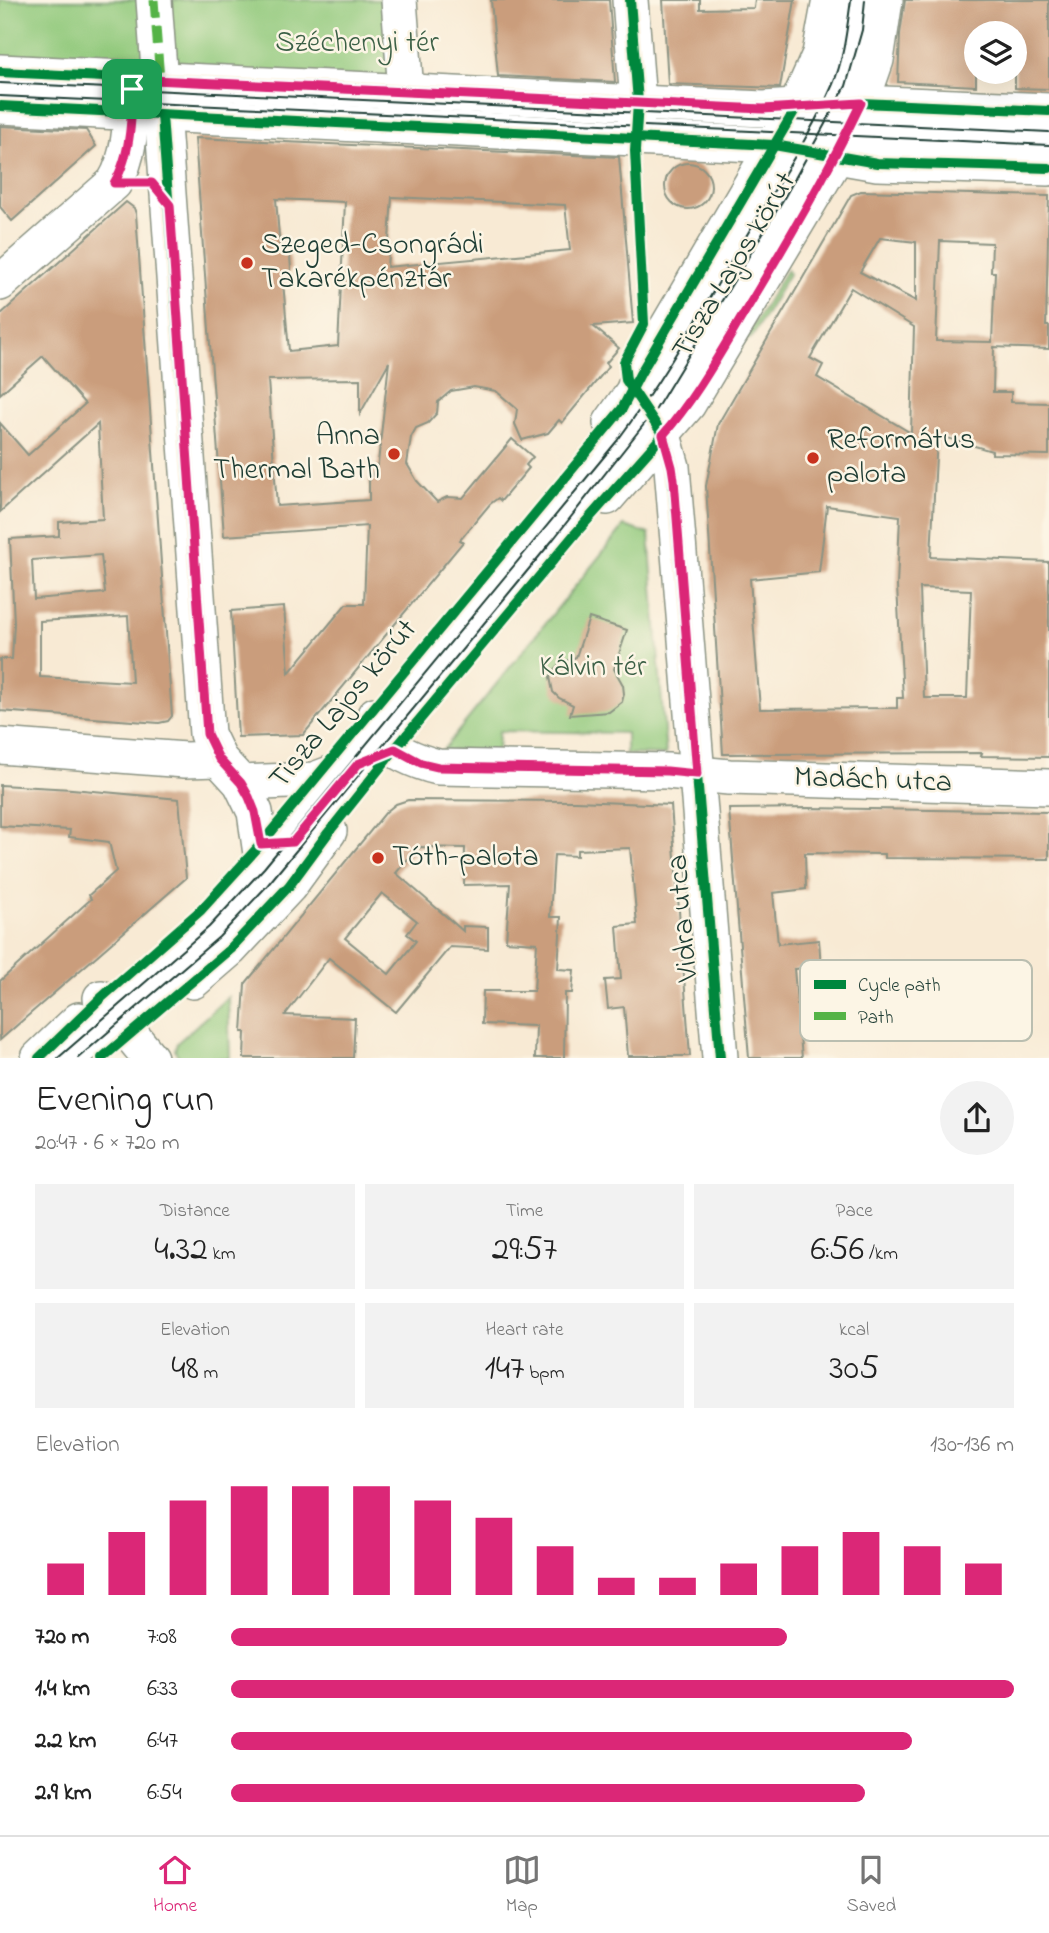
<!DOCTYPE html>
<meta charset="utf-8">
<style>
:root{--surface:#fff;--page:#f2f2f2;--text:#222;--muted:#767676;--line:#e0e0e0;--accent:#db2777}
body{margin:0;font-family:"Indie Flower",sans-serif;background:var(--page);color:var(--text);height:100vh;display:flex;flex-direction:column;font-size:26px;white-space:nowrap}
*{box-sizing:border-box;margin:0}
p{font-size:23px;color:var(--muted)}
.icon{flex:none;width:38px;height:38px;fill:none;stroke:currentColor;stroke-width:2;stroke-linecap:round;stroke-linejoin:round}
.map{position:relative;height:1058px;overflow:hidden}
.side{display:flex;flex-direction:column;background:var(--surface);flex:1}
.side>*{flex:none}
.fabs{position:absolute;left:964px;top:21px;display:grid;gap:14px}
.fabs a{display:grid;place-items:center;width:63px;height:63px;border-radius:50%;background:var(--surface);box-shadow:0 7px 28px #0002;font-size:35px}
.pin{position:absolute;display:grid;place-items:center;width:60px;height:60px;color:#fff;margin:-30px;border-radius:14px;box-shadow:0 4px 10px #0006}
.round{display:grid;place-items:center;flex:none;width:74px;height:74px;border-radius:37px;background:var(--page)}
.head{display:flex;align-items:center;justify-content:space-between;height:119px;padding:0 35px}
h1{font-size:38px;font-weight:600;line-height:52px}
.stats{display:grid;grid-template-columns:repeat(3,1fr);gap:10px;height:119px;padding:7px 35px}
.stats div{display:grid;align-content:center;border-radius:0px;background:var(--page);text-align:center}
.stats b{font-size:35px;font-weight:600}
.stats small{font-size:19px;font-weight:400}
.stats p{font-size:19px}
.chart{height:196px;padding:14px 35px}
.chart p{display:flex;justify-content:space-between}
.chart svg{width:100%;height:126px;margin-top:7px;stroke:var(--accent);stroke-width:6}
ul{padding:0 35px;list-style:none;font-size:23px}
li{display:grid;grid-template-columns:112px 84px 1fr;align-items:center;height:52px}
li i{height:18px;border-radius:9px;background:var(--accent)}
.dock{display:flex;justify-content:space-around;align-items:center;height:98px;border-top:2px solid var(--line);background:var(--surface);font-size:19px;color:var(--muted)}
.dock a{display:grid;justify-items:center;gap:4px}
.dock .active{color:var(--accent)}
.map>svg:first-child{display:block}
</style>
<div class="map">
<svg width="1049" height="1058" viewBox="0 0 1049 1058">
<rect width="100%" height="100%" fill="#fcf5e5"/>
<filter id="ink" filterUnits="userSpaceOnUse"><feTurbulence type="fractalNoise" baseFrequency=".0143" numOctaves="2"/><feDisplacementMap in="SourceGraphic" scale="14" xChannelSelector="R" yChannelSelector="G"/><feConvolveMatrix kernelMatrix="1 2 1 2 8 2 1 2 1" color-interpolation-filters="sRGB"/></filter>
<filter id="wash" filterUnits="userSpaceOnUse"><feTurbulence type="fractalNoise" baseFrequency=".00686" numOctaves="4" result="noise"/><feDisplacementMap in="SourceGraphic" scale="28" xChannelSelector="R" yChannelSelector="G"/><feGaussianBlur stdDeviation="1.57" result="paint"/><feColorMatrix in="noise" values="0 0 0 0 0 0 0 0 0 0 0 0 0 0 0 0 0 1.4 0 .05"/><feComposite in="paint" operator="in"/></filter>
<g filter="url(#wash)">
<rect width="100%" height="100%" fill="#f8ead4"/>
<g fill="#91c97c" stroke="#588358" stroke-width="2">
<polygon points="0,0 399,0 406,92 0,72"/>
<polygon points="787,269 789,274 752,337 747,340 745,339"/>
<polygon points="624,526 649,534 666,755 626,754 626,733 499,731 498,751 443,750"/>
<polygon points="228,997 230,1058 179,1058 175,1050 177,1043"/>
</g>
<g id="blocks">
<g fill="#ca9d7b" fill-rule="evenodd">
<polygon points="491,0 609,0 615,82 498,76"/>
<polygon points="663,0 700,0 700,9 754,8 755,0 795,0 780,88 668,84"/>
<polygon points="905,0 1049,0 1049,89 1015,88 1015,33 976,33 976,86 898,82 900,34"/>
<polygon points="0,126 86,130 96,146 12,221 0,207"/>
<path d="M195 138 619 157 633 323 593 326 619 348 606 363 609 366 562 423 559 420 548 433 522 440 515 424 517 409 496 391 474 387 451 391 438 402 437 413 428 423 416 428 411 437 407 464 417 481 437 502 447 497 463 498 512 439 533 457 526 465 529 468 501 501 498 498 490 504 460 540 463 542 303 735 238 737 231 611 284 607 289 673 346 604H364L367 526 224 536ZM392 197 565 205 570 250 387 267ZM276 199 345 202 338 346 289 351 283 282 291 269 290 257 280 249ZM389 362 378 463 369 481V500L277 506 268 380 360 379V414Z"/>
<circle cx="688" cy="186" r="23"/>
<path d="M861 191 1049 196 1046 326H1049V349L994 347 993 392H1011V402L1049 403V455L992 454V451L937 435 931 557 1049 562V757L981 756 982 753 723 754 706 486 718 424 851 195ZM880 238 916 242V301L860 272ZM940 241 992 243 991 272H995L992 342 936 341ZM851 288 914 327 911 433 817 377 823 365 810 358ZM827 506 900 516 897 586 903 698H897V708L760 709 750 579 819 572ZM920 588 971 590 967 698H924Z"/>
<path d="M126 202 134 208 136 214 172 716 168 721 159 723 0 711V659H12L14 623 10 539 59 536V522L103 519 98 424 0 512V423L28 455 85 404 43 356 0 394V315ZM101 555 105 593 34 599 32 560ZM128 616 132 682 40 677V621Z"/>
<polygon points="589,618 627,630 614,669 623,685 624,694 622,702 609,712 570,715 573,705 559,698 553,692 550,677 559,664 576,657"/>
<polygon points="0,785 72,789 179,799 186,878 0,1040 0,981 91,899 89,895 116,871 109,842 69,837 70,830 0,826"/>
<path d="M408 800 576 801 671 805 690 1056H628L624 1007 608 1009 605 980 621 979 617 926 637 924 630 848 577 850V856L554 855 550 917H561L558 969 574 970 572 993H565L564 1058H535L536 1026 482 1024 483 991H534L537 943 506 941 510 884 464 885 465 848 418 847 396 873 463 931V926L488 927V949L450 947 396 1012 329 958 285 1015 355 1018 353 1058H244L245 1032H242L245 984 386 812 396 804ZM382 893 417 921 407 934 416 941 389 974 345 938Z"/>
<polygon points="808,808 1049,812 1049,859 885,858 885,854 805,853 806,889 773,893 778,944 819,940 821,967 794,969 802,1058 749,1058 729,809"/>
</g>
</g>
</g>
<g filter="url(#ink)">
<use href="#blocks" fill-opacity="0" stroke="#8c9484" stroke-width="2"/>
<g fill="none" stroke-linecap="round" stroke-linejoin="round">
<defs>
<g id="minor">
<polyline points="154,0 207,734 219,759 241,783 255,812 266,889"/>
<polyline points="399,0 406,92 405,115"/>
<polyline points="630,0 638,102 636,126"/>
<polyline points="0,72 763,109 861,103 1049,111"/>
<polyline points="0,106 774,145 877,163 1049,168"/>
<polyline points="829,128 1049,139"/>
<path d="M0 283 114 183C130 158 131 122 132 93"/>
<polyline points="653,421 663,435 672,467 720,1058"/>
<polyline points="611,423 633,392 640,374 796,108 820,54 830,0"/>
<polyline points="607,497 688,404 836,157 861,103 876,60 885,0"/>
<path d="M375 715C376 720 376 727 378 732 385 750 421 763 438 767L667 771 729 777 1049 787"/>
<polyline points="0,746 185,760 219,759"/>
<polyline points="241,783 314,780 357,764"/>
<polyline points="193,981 230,949 289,886 329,831"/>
<polyline points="101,998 150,1058"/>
<polyline points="39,1058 79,1020"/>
<polyline points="68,1058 213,931 264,877 560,521 651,406 790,176 840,85 855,29 859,0"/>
</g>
</defs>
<use href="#minor" stroke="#8c9484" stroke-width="38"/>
<use href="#minor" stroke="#fff" stroke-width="35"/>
<g stroke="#1f3d34" stroke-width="2">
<polyline points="0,83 1049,132"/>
<polyline points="0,96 1049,145"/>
<path d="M58 1058 209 927 264 868 617 441C666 375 706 303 748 233 776 186 812 133 833 84 844 59 847 27 851 0"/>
<polyline points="78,1058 219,937 266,887 552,541 656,409 783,200 846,86 862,30 865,0"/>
</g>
<polyline stroke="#55b346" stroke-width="9" stroke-dasharray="18 9" stroke-linecap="butt" points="154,0 160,80"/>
<defs>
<g id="cycleway">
<polyline points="630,0 638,102 635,151 644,324 624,362 626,380 663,435 672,467 720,1058"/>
<polyline points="0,72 763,109 861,103 1049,111"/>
<polyline points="0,106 774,145 877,163 1049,168"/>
<polyline points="162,115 207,734 219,759"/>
<polyline points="39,1058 101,998 201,910 261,844 622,409 640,374 796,108"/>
<polyline points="102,1058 230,949 289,886 328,833 395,749 575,534 663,435"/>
</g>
</defs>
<use href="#cycleway" stroke="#fcf5e5" stroke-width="15"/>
<use href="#cycleway" stroke="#00873e" stroke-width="10"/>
</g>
</g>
<g fill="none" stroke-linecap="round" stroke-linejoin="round" filter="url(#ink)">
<defs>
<path id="route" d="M132 79 763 109 861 103C827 174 787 242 746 310 720 353 696 397 663 435L672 467 674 480 697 774 667 771 438 767 421 763 395 749 358 764 293 842 261 844 255 812 249 797 241 783 219 759 207 734 170 205 152 183H114C132 154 132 112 132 79Z"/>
</defs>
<use href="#route" stroke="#fff" stroke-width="14"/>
<use href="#route" stroke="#db2777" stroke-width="9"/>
</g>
<g fill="#c8321e" stroke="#fcf5e5" stroke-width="2.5">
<circle cx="247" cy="263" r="7"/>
<circle cx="394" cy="454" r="7"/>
<circle cx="813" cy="458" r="7"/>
<circle cx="378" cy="858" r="7"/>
</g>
<g text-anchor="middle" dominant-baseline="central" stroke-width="5" stroke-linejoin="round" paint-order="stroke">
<g font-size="30" fill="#3c6046" stroke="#fcf5e5">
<text x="357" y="44">Széchenyi tér</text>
<text x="593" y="668">Kálvin tér</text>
</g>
<g font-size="30" fill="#1f3d34" stroke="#fcf5e5" text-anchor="start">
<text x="261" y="246">Szeged-Csongrádi<tspan x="261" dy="34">Takarékpénztár</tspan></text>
<text x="380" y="437" text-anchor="end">Anna<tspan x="380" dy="34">Thermal Bath</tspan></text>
<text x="827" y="441">Református<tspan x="827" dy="34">palota</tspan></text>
<text x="392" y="858">Tóth-palota</text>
</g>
<g font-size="30" fill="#1f3d34" stroke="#fcf5e5">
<text transform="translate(735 266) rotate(-59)">Tisza Lajos körút</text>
<text transform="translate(344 705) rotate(-50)">Tisza Lajos körút</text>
<text transform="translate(873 781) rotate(2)">Madách utca</text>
<text transform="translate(684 918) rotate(-95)">Vidra utca</text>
</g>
</g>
<rect x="800" y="960" width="232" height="81" rx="10" fill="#fcf5e5" stroke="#babeb0" stroke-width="2"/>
<rect x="814" y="980" width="32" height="9" fill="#00873e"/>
<rect x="814" y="1012" width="32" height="8" fill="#55b346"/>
<g font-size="19" fill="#1f3d34">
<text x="858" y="991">Cycle path</text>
<text x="858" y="1023">Path</text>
</g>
</svg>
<div class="fabs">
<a><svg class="icon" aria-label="layers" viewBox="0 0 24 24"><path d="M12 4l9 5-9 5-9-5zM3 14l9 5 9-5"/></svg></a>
</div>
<div class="pin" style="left:132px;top:89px;background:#1e9e55"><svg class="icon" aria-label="arrive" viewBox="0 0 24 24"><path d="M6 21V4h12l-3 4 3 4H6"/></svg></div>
</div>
<section class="side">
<div class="head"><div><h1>Evening run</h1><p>20:47 · 6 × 720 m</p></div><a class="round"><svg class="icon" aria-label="share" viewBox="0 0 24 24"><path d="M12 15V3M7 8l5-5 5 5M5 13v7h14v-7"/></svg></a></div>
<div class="stats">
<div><p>Distance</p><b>4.32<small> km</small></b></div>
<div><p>Time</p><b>29:57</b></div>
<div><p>Pace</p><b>6:56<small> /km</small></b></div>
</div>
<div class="stats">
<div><p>Elevation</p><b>48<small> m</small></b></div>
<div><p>Heart rate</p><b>147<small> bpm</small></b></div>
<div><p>kcal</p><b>305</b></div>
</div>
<div class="chart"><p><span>Elevation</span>130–136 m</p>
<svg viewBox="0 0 160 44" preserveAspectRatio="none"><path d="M5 44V33M15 44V22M25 44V11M35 44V6M45 44V6M55 44V6M65 44V11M75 44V17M85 44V27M95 44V38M105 44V38M115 44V33M125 44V27M135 44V22M145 44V27M155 44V33"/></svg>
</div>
<ul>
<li><b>720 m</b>7:08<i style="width:71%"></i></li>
<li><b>1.4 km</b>6:33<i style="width:100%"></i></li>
<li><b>2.2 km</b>6:47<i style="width:87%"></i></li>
<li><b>2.9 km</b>6:54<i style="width:81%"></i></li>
</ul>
</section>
<nav class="dock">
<a class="active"><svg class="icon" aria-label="home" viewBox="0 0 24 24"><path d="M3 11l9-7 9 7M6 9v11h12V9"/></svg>Home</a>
<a><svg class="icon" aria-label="map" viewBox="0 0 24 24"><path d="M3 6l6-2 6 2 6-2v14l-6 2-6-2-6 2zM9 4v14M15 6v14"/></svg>Map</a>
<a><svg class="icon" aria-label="saved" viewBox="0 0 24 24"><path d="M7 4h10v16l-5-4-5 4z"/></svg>Saved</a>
</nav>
